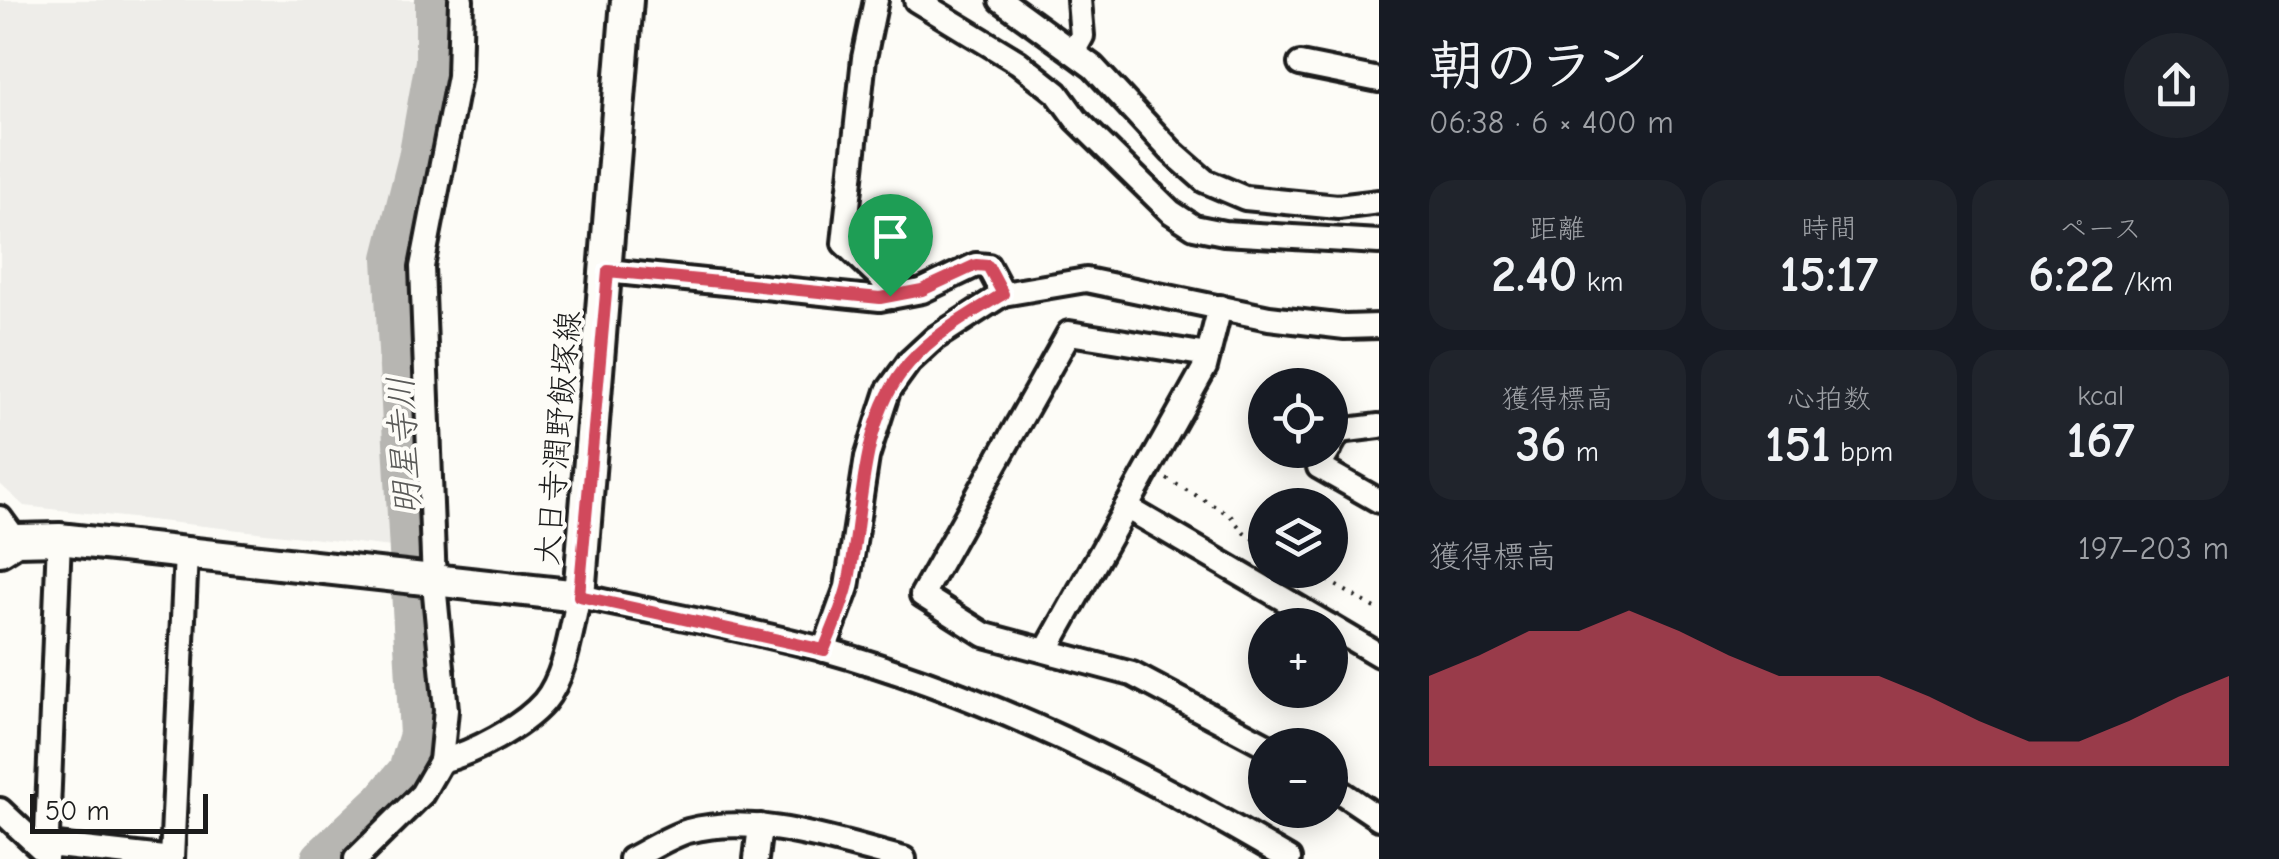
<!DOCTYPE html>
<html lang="ja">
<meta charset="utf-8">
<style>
:root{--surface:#171b24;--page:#20242c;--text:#f1f3f6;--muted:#9ea1a6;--accent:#d1495b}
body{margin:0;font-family:"Comic Neue","Klee One",sans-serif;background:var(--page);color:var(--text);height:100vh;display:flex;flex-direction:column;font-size:38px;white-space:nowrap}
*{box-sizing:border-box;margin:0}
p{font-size:32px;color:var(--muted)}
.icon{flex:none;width:55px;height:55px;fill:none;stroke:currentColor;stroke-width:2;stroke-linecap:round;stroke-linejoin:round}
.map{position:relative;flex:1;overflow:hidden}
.details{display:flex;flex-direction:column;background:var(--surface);width:900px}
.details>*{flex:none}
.buttons{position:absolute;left:1248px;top:368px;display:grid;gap:20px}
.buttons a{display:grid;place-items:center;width:100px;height:100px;border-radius:50%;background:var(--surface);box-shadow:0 5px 25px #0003;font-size:50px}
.scale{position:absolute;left:30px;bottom:25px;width:178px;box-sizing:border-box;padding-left:10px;border:5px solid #1c1c1c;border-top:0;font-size:28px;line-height:35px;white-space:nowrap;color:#1c1c1c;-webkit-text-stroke:8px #fdfcf7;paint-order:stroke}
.pin{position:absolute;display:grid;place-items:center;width:85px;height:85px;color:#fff;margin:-102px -42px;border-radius:50% 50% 50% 0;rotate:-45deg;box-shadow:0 0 10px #0007}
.pin .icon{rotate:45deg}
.round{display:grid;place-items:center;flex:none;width:105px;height:105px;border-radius:52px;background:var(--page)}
.overview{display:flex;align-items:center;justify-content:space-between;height:170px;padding:0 50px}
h1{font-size:55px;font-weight:700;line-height:75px}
.stats{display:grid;grid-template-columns:repeat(3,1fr);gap:15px;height:170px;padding:10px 50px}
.stats div{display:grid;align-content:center;border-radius:25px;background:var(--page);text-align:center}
.stats b{font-size:50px;font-weight:700}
.stats small{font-size:28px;font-weight:400}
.stats p{font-size:28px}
.chart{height:280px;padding:20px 50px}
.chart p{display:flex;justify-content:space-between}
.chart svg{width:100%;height:180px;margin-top:10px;fill:var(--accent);opacity:.7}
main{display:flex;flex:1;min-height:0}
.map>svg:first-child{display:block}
</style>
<main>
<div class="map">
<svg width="1379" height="859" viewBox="0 0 1379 859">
<rect width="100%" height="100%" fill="#fdfcf7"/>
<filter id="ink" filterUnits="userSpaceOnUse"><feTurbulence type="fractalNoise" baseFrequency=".01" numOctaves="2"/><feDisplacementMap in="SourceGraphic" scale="20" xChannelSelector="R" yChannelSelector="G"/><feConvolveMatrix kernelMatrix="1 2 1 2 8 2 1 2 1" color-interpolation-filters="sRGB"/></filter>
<g filter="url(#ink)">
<polygon fill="#eeede9" points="0,0 427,0 427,59 414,142 387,256 401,548 24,506 0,484"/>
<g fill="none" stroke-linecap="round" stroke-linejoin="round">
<polyline stroke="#b7b6b2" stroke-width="42" points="322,859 385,800 409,771 420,735 394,258 419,158 436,62 436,0"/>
<defs>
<g id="minor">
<polyline points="876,0 864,58 844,243 882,279 891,297"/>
<polyline points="916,0 1018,62 1057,93 1076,119 1171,212 1194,227 1224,233 1379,242"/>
<polyline points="1001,0 1093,67 1172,152 1205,181 1245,198 1338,207 1379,202"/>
<polyline points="1073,52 1082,36 1079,0"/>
<polyline points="1300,64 1379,80"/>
<polyline points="607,271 880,299 922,291 976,265 988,266 1003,294"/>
<polyline points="1208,355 1069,333 922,595 985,635 1132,674 1266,745"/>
<polyline points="1330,447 1339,431 1379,426"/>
<polyline points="1329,450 1319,467 1379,501"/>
<polyline points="1126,507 1328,625"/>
<polyline points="0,518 16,540"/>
<polyline points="1330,626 1379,655"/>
<polyline points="1047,649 1205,367 1220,307"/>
<polyline points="824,650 847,587 867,457 888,391 909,362 935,338 1003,294 1086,280 1269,318 1345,327 1379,326"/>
<path d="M441 761C473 753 522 727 544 702 566 676 571 629 579 596 661 614 744 628 825 650 990 696 1142 772 1289 859"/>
<polyline points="1330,785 1379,818"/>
<polyline points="0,810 47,854"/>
<polyline points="48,845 172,859 186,553"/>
<polyline points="46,859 59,539"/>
<polyline points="356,859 422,794 441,761 446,710 434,583 422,267 459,76 461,0"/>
<path d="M631 859C649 850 668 837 688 831 758 813 836 842 904 859"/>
<polyline points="756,859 760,826"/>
</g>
<polyline id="major" points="0,550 16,540 59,539 579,596 627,0"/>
</defs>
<use href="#minor" stroke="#1c1c1c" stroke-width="30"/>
<use href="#major" stroke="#1c1c1c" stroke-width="38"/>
<g stroke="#1c1c1c" stroke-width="4" stroke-dasharray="2.5 8" stroke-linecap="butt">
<polyline points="1167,479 1230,515 1244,533 1265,545"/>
<polyline points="1309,570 1379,610"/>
</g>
<use href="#minor" stroke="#fdfcf7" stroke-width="22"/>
<use href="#major" stroke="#fdfcf7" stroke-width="30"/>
</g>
</g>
<g fill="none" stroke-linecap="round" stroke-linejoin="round" filter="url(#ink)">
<defs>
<path id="route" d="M976 265 988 266 1003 294C970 314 934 334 909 363 858 421 864 512 848 584 843 606 832 629 824 650L579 596 608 271 880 298 922 290Z"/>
</defs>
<use href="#route" stroke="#fff" stroke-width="20"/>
<use href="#route" stroke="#d1495b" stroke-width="12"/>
</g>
<g text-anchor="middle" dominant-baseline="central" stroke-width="8" stroke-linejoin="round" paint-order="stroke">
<g font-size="32" fill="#1c1c1c" stroke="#fdfcf7">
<text transform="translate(558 438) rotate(-85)">大日寺潤野飯塚線</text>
</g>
<g font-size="35" font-style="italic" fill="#5a5a58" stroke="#fdfcf7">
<text transform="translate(404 446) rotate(-93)">明星寺川</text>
</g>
</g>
</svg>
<div class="buttons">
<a><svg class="icon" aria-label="locate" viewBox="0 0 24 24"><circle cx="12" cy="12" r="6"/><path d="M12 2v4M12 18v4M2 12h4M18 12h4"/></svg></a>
<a><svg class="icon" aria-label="layers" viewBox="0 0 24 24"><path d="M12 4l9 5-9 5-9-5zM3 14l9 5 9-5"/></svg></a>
<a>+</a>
<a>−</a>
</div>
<div class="scale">50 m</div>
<div class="pin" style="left:890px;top:296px;background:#1e9e55"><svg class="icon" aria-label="arrive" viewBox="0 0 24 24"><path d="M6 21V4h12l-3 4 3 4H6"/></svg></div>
</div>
<section class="details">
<div class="overview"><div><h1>朝のラン</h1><p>06:38 · 6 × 400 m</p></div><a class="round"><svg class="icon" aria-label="share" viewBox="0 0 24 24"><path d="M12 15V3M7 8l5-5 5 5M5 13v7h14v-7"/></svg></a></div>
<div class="stats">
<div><p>距離</p><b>2.40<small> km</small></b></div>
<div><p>時間</p><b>15:17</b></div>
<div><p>ペース</p><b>6:22<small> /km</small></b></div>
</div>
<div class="stats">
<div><p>獲得標高</p><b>36<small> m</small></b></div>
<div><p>心拍数</p><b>151<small> bpm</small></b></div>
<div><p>kcal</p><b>167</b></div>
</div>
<div class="chart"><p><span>獲得標高</span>197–203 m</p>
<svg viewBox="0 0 160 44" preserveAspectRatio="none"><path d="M0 44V22L10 17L20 11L30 11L40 6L50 11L60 17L70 22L80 22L90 22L100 27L110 33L120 38L130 38L140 33L150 27L160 22V44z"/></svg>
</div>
</section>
</main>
